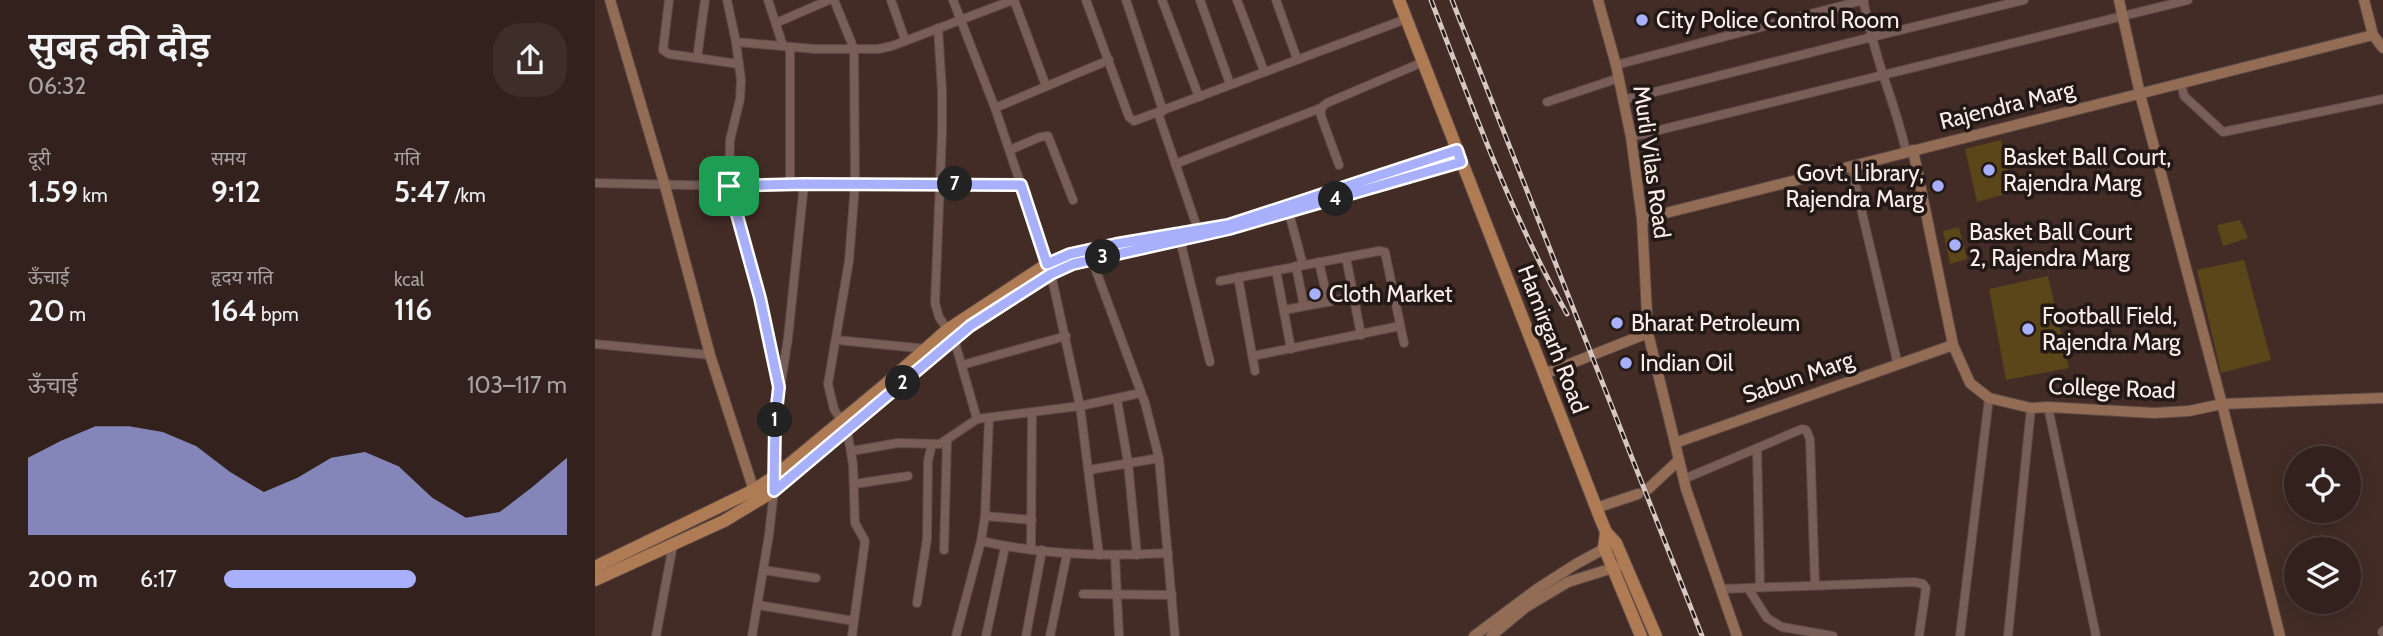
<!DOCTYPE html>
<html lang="hi">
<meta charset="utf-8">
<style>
:root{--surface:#32211c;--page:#3d2e29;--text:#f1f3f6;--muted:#a8a3a3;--line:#4d3e3b;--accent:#a8b0fc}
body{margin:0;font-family:Cabin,"Noto Sans Devanagari",sans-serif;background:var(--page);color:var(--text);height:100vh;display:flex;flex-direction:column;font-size:26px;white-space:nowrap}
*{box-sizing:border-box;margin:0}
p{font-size:23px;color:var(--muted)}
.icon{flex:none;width:38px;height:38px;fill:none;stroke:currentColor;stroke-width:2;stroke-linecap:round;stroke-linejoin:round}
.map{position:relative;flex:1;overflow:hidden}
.sheet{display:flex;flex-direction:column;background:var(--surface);width:595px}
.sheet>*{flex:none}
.controls{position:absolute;left:1689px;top:446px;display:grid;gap:14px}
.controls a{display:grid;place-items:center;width:77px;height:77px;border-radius:50%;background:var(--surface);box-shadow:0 4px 18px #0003,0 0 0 2px var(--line);font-size:35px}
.pin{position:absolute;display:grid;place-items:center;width:60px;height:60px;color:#fff;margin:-30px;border-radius:14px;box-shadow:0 4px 10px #0006}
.km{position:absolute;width:35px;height:35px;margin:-18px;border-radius:50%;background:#222;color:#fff;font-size:19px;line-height:35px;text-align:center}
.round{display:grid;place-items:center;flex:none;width:74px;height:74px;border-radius:28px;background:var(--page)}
.headline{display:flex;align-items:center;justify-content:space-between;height:119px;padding:0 28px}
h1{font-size:38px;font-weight:600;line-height:52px}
.stats{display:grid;grid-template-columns:repeat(3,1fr);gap:10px;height:119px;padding:7px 28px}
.stats div{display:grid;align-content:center}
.stats b{font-size:30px;font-weight:600}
.stats small{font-size:19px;font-weight:400}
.stats p{font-size:19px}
.chart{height:196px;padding:14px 28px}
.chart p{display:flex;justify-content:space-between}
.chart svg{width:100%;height:126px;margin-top:7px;fill:var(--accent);opacity:.7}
ul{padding:0 28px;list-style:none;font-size:23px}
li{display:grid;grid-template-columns:112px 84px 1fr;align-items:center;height:52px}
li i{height:18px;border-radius:9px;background:var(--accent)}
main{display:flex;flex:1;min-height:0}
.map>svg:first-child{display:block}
</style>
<main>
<section class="sheet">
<div class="headline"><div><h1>सुबह की दौड़</h1><p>06:32</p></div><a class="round"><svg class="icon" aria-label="share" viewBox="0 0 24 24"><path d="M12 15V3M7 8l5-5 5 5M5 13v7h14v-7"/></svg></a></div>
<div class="stats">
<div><p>दूरी</p><b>1.59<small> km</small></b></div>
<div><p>समय</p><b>9:12</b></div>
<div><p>गति</p><b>5:47<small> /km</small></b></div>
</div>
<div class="stats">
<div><p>ऊँचाई</p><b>20<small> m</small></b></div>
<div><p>हृदय गति</p><b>164<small> bpm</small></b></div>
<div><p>kcal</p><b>116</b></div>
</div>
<div class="chart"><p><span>ऊँचाई</span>103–117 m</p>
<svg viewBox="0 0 160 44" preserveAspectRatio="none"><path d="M0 44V17L10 11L20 6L30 6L40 8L50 13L60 22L70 29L80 24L90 17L100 15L110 20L120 31L130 38L140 36L150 27L160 17V44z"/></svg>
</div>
<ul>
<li><b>200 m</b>6:17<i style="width:56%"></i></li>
</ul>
</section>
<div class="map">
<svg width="1788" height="636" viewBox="0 0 1788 636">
<rect width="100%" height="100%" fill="#432c26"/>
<g fill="#5b4619">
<polygon points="1406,140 1418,192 1382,202 1370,149"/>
<polygon points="1645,220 1653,238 1628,246 1622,225"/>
<polygon points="1364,227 1372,259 1355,264 1348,231"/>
<polygon points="1649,260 1676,360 1626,373 1602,270"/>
<polygon points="1453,276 1474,368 1411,380 1394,289"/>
</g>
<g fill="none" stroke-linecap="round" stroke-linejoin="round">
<defs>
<g id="street">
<polyline points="74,0 68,50 74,54 144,64"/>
<polyline points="132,0 141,42 220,49 283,49 297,46 418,0"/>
<polyline points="173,0 188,46"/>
<polyline points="239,0 259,49 260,185 254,261 233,384 239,409 252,430 258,464 260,523 270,541 257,636"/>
<polyline points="296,0 310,40"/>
<polyline points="358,0 400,108 456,274 485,406 504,555"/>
<polyline points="419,0 451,86"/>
<polyline points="491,0 534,117 539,121 811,19"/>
<polyline points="531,0 568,111"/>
<polyline points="567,0 604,97"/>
<polyline points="605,0 635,84"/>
<polyline points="642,0 669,71"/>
<polyline points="681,0 702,59"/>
<polyline points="1268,0 1277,37 1429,0"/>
<polyline points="181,23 234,0"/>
<polyline points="343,28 347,90 347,133 340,303 344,317 359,339 382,419"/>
<polyline points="141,42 146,80 145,99 135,140 134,186 165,298 183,381"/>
<polyline points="195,47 195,184"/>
<polyline points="102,58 110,0"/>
<polyline points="1021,65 1269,0"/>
<polyline points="1586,84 1589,96 1628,132 1788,99"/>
<path d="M1028 100 1277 37C1287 77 1303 113 1311 152"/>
<polyline points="952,102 1024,78"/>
<polyline points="400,108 514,60"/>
<polyline points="563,113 603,230"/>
<polyline points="1036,137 1593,0"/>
<polyline points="415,150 445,137 453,136 478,200"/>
<polyline points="580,164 726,108"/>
<polyline points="744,165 726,116 726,108 732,103 828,62"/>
<polyline points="1256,166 1303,365"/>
<polyline points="0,183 134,186 209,184 427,185"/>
<polyline points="694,213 708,265"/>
<polyline points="585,240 615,362"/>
<polyline points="751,257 766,335"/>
<polyline points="497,260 550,403 564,458 580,636"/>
<polyline points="724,262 733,302"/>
<polyline points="701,266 709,306"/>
<polyline points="681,270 696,349"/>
<polyline points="643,277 660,371"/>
<polyline points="625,281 784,251 790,252 809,343"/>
<polyline points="689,310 759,297"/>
<polyline points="242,340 332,349"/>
<polyline points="0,344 115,355"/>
<polyline points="658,356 805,326"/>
<polyline points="367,365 471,336"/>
<polyline points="522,399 533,463 542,555"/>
<polyline points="1453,407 1501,636"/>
<polyline points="1162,448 1165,587"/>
<polyline points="257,451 303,443 345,444 382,419 485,406 546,393"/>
<polyline points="494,470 564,458"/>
<polyline points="180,477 180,422 193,338 209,184"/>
<polyline points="1089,479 1207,429 1211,430 1215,439 1220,585"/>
<polyline points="259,484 313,476"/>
<polyline points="390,516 437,520"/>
<path d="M386 541C448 555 510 557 573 553"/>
<polyline points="349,550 352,441"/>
<polyline points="436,550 437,413"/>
<polyline points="520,556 524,636"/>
<polyline points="168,570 221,578"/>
<polyline points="1153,588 1172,618 1187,627 1238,636"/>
<polyline points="1126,589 1319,582 1328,584 1331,588 1324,636"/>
<polyline points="488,594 577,595"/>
<polyline points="322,603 332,539 333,461 337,444"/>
<polyline points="163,605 259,621"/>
<polyline points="1787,632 1788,631"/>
<polyline points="61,636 78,545"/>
<polyline points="157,636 174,535 179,490"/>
<polyline points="361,636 386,541 390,516 394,418"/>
<polyline points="391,636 410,547"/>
<polyline points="431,636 447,550"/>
<polyline points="455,636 472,554"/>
<polyline points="1365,636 1394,398"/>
<polyline points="1413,636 1436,408"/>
</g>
<g id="secondary">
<polyline points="15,0 70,186 115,355 161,497"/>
<polyline points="1003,0 1021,65 1036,137 1047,219 1053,333 1080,443"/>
<polyline points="1524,0 1545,94 1627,404 1685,636"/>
<polyline points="1769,0 1778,35 1788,48"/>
<polyline points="1318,150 1358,345 1375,383 1394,398 1436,408 1453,407 1559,413 1594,411 1627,404 1788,398"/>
<polyline points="1047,219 1778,35"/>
<polyline points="949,374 1053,333"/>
<polyline points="1053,489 1083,461"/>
<polyline points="1001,508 1043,494"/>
<polyline points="879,636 942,589 981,564 1016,545"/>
<polyline points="896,636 931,607 973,582 1024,566"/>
<polyline points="1142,636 1091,489 1080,443 1358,345"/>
</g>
<g id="primary">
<polyline points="804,0 1006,520 1011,532 1021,543 1061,636"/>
<polyline points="721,196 862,150"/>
<polyline points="1011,532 1009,547 1046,636"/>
<polyline points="0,567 159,490 180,476 292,383 352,330 452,264 475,254 579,234"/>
<polyline points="0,580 129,521 179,491 375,326 449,278 478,264 634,229 866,162"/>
</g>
</defs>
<use href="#street" stroke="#5c4843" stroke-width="10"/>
<use href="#secondary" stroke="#5c4843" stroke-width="12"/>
<use href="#primary" stroke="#5c4843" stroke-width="14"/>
<use href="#street" stroke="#785e57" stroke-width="8"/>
<use href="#secondary" stroke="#936c56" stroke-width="10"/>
<use href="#primary" stroke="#af7b55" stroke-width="12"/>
<defs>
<g id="rail">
<path d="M836 0C877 106 916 215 972 314"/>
<polyline points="857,0 1107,636"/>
</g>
</defs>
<use href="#rail" stroke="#d7c6c1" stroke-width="5"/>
<use href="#rail" stroke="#221815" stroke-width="2.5" stroke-dasharray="8" stroke-linecap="butt"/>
</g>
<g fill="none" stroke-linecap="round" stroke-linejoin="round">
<defs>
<polygon id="route" points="862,150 866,162 634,229 478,264 456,274 375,326 179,491 180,422 184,387 165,298 134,186 209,184 426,185 452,264 475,254 521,244 633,225"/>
</defs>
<use href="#route" stroke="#fff" stroke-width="14"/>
<use href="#route" stroke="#a8b0fc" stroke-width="9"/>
</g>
<g fill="#a8b0fc" stroke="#221815" stroke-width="2.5">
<circle cx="1047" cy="20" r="7"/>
<circle cx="1394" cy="170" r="7"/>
<circle cx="1343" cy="186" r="7"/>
<circle cx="1360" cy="245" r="7"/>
<circle cx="720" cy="294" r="7"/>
<circle cx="1022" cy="323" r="7"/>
<circle cx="1433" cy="329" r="7"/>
<circle cx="1031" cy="363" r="7"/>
</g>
<g text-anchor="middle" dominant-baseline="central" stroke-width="7" stroke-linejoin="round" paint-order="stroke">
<g font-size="23" fill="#fdeee9" stroke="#221815" text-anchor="start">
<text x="1061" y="20">City Police Control Room</text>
<text x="1408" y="157">Basket Ball Court,<tspan x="1408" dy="26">Rajendra Marg</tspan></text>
<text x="1329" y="173" text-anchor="end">Govt. Library,<tspan x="1329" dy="26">Rajendra Marg</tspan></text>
<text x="1374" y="232">Basket Ball Court<tspan x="1374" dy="26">2, Rajendra Marg</tspan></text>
<text x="734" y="294">Cloth Market</text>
<text x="1447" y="316">Football Field,<tspan x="1447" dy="26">Rajendra Marg</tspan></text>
<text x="1036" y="323">Bharat Petroleum</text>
<text x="1045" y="363">Indian Oil</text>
</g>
<g font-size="23" fill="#fdeee9" stroke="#221815">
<text transform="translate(1412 105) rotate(-14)">Rajendra Marg</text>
<text transform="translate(1057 162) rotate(82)">Murli Vilas Road</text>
<text transform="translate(958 339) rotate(69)">Hamirgarh Road</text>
<text transform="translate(1203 377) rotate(-19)">Sabun Marg</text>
<text transform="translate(1517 388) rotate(2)">College Road</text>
</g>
</g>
</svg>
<div class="controls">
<a><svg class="icon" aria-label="locate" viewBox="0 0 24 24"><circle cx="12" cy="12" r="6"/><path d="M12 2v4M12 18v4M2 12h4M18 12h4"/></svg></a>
<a><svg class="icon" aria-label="layers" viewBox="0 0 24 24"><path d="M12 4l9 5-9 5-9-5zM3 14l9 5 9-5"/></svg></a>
</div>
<div class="pin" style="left:134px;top:186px;background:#1e9e55"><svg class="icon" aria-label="arrive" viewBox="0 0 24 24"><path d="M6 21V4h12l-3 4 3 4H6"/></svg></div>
<b class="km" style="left:180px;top:420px">1</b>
<b class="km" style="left:308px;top:383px">2</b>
<b class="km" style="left:508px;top:257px">3</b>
<b class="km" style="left:741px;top:199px">4</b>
<b class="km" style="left:360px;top:184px">7</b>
</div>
</main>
